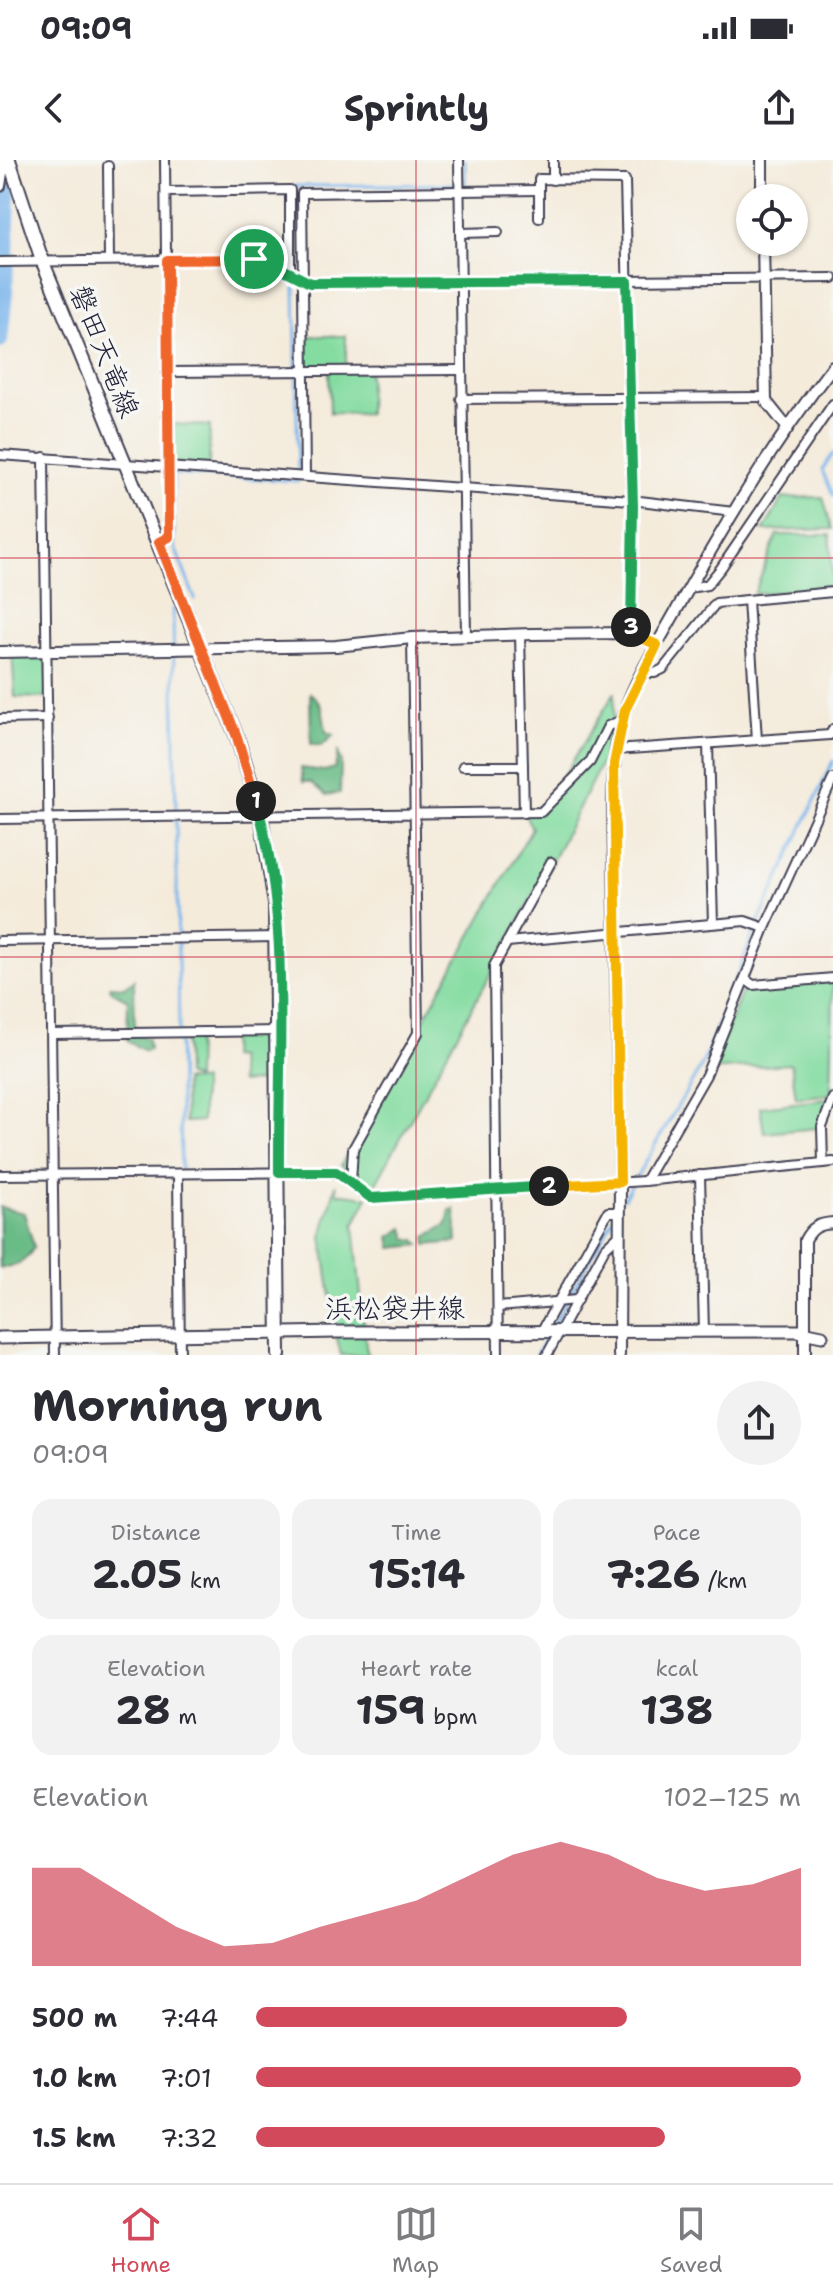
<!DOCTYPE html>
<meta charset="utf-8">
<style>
:root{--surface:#fff;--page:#f2f2f3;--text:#2b2b33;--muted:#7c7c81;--line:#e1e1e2;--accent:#d1495b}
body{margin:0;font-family:"Shantell Sans","Klee One",sans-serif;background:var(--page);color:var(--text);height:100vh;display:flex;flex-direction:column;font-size:30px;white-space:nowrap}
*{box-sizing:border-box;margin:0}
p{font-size:26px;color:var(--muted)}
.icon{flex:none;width:44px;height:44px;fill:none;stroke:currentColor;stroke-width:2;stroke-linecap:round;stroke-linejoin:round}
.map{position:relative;height:1195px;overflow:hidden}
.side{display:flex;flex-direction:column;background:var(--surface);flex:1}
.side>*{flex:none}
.tools{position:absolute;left:736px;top:24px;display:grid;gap:16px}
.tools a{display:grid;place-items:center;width:72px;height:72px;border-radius:50%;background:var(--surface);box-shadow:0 2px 6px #0004;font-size:40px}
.pin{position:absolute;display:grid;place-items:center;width:68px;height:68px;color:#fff;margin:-34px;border:4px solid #fff;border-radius:50%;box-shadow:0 2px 8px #0007}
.km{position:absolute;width:40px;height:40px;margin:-20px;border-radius:50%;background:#222;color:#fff;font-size:22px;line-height:40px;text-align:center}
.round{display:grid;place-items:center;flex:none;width:84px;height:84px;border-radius:42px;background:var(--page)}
.head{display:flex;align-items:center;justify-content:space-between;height:136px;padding:0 32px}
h1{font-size:44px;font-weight:700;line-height:60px}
.figures{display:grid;grid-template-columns:repeat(3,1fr);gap:12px;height:136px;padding:8px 32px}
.figures div{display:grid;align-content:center;border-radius:20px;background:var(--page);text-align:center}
.figures b{font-size:40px;font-weight:700}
.figures small{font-size:22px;font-weight:400}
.figures p{font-size:22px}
.chart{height:224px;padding:16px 32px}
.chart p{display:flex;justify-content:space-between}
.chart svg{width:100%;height:144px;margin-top:8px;fill:var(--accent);opacity:.7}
ul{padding:0 32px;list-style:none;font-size:26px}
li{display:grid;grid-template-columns:128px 96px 1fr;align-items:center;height:60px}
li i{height:20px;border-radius:10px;background:var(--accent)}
.status{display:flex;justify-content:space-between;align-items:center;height:56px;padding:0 40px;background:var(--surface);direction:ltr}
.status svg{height:22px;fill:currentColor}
header{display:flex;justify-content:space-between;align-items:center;height:104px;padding:0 32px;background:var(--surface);font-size:36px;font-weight:700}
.dock{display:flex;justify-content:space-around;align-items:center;height:112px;border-top:2px solid var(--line);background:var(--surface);font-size:22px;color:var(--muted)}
.dock a{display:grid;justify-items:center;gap:4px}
.dock .selected{color:var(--accent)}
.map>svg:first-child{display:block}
</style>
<div class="status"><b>09:09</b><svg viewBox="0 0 49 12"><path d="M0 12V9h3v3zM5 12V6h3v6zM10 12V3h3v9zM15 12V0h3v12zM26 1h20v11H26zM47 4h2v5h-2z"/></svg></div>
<header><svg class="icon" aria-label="back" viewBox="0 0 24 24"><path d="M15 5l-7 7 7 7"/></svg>Sprintly<svg class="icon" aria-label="share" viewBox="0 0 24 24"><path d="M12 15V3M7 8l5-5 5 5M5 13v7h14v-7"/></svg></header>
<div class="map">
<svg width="833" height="1195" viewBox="0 0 833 1195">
<rect width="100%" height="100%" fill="#f6f6f2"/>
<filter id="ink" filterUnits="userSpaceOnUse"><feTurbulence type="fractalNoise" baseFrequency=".0125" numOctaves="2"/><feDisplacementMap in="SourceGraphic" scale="16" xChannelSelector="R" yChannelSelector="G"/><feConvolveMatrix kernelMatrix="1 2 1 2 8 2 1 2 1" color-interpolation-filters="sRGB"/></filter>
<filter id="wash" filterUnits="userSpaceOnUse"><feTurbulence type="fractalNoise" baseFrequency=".006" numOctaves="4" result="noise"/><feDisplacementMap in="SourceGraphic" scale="32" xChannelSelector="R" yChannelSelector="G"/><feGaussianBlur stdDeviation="1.8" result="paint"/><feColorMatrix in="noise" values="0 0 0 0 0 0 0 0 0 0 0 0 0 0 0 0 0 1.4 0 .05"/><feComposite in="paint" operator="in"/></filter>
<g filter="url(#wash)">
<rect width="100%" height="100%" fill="#f4ebdb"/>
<g fill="#84dca1" stroke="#537f6e" stroke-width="2">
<polygon points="303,176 346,176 346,210 369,210 368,254 330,253 329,211 303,211"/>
<polygon points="172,264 210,266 209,307 171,304"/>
<polygon points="823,337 832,369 763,371 783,338"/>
<polygon points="777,375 830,375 833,426 754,434"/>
<polygon points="48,491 48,538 15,537 12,492"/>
<polygon points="615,532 612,582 548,709 371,1032 368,1031 341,1005 532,668 524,653 541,652"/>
<polygon points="833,821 831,934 796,938 791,904 711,910 742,832"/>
<polygon points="267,874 267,921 240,923 238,898 230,897 231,875"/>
<polygon points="185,875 197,875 196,919 186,915"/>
<polygon points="184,920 202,921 202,961 185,962"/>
<polygon points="829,939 818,968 764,973 760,947"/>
<polygon points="336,1024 337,1033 368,1037 354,1065 367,1195 341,1195 337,1179 322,1076"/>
</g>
<g fill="#6bbc87" stroke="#466f61" stroke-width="2">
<path d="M310 533C325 544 323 556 326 572L334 575 321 586 311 584Z"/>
<polygon points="338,591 341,602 340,633 326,635 311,622 303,622 301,608 324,611 335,608"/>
<polygon points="134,820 135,872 148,879 149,889 145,891 127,881 128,840 111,831 110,826 124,827"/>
<path d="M0 1047 24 1053 34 1087C26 1102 17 1106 0 1108Z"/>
<polygon points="455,1049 457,1082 427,1085 426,1077 447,1064 450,1050"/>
<polygon points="404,1068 407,1079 416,1080 420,1085 392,1088 390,1077"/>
</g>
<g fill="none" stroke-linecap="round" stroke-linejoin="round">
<g stroke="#7ab5ec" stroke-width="3">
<polyline points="293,32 294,26 465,24 465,0"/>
<polyline points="833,294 822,310 833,335"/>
<polyline points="195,439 174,385 173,314 298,321 294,55"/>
<polyline points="173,449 181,1011"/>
<polyline points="624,1038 703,903 754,772 833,601"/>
<polyline points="552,1167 615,1055"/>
<polyline points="536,1195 548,1174"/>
</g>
<polyline stroke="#7ab5ec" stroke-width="16" points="0,180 5,132 8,28"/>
</g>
</g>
<g filter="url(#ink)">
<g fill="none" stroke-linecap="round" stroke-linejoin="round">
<defs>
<g id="minor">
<polyline points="459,0 466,476"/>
<polyline points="553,0 553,20"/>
<polyline points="108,6 109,100"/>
<polyline points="166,32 290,30 290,112"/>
<polyline points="539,58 539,19 625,20 633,347 631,473"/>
<polyline points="460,73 498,72"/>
<polyline points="0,102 254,99 265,100 310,123 833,118"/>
<polyline points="168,212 461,210"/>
<polyline points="461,239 766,237"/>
<polyline points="0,295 631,340 734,352"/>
<polyline points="44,297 55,1195"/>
<polyline points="305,316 302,33 539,30"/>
<polyline points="159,382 169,377 165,0"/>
<polyline points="689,428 707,425 721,408 833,244"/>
<polyline points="748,440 757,580"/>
<polyline points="520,474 524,653"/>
<polyline points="642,513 655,513 663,509 716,443 833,432"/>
<polyline points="0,559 48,558"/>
<polyline points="708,584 713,763"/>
<polyline points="615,590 830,575 833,569"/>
<polyline points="463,606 523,606"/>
<polyline points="0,659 541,652 590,602 608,566 622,560"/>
<polyline points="0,781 277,777"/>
<polyline points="507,782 745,761 765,768"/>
<polyline points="745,819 753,825 833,818"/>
<polyline points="52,874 279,871"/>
<polyline points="823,1003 822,967 833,938"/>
<polyline points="178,1014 180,1195"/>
<polyline points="0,1015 336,1012 371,1038 645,1021 833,1002"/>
<polyline points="700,1015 704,1171"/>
<polyline points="645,1021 706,915 765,768 833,619"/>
<polyline points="351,1022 353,989 418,873 412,478"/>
<polyline points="498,1147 577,1140"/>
<polyline points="541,1172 608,1052 620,1052"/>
<polyline points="498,1195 494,806 551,702"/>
<polyline points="547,1195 605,1088 620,1074"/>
</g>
<g id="tertiary">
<polyline points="762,0 762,38"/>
<polyline points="0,26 4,0"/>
<polyline points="763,82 766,241 786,266"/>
<polyline points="0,492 336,486 412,478 533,474 631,473 657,485"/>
<path d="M805 1172V1080C812 1067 819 1064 833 1063"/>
<path d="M619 1195 620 1022 613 644C613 617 614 592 620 566 631 525 656 487 676 451 724 366 773 283 833 206"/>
<polyline points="805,1195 805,1177"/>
</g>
<polyline id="secondary" points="0,1178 337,1172 798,1171 822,1176"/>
<polyline id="primary" points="9,0 42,100 237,577 261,655 275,744 279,1195"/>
</defs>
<use href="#minor" stroke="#424053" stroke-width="12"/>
<use href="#tertiary" stroke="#424053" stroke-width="14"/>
<use href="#secondary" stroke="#424053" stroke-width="15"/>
<use href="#primary" stroke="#424053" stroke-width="16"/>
<use href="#minor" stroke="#fff" stroke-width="8"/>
<use href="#tertiary" stroke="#fff" stroke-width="10"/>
<use href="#secondary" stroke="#fff" stroke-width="11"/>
<use href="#primary" stroke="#fff" stroke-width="12"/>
</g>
</g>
<g fill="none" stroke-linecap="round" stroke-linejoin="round" filter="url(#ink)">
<defs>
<polyline id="split-1" points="254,99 167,100 169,377 159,382 237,577 256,641"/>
<path id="split-2" d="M256 641C291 756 278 893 279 1012H336L371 1038 549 1026"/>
<polyline id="split-3" points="549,1026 620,1022 614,604 625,550 657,485 631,473 631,467"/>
<polyline id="split-4" points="254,99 265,100 310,123 627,121 633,347 631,467"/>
</defs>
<use href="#split-1" stroke="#fff" stroke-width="16"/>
<use href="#split-2" stroke="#fff" stroke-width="16"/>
<use href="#split-3" stroke="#fff" stroke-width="16"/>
<use href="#split-4" stroke="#fff" stroke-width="16"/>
<use href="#split-1" stroke="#f0652b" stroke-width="10"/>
<use href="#split-2" stroke="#22a559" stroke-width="10"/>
<use href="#split-3" stroke="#f5b400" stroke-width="10"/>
<use href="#split-4" stroke="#22a559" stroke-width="10"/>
</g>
<path fill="none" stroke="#d1495b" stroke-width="2" stroke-opacity="0.55" d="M416 0V1195M0 398H833M0 797H833"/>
<g text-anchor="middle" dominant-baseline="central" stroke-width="7" stroke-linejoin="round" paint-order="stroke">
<g font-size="28" fill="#22223b" stroke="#f6f6f2">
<text transform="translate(105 191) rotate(68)">磐田天竜線</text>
<text x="395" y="1148">浜松袋井線</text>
</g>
</g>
</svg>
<div class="tools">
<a><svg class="icon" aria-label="locate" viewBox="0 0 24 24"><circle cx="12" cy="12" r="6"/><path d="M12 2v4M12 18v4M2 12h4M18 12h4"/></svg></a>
</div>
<div class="pin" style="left:254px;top:99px;background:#1e9e55"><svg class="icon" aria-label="arrive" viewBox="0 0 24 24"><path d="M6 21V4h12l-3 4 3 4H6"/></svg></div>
<b class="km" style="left:256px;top:641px">1</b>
<b class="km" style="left:549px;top:1026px">2</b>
<b class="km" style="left:631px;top:467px">3</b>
</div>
<section class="side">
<div class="head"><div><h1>Morning run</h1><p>09:09</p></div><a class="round"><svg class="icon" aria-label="share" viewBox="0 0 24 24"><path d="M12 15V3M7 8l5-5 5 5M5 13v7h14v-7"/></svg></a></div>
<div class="figures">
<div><p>Distance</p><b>2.05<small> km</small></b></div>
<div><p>Time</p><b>15:14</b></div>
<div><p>Pace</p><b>7:26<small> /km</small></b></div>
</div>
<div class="figures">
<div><p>Elevation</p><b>28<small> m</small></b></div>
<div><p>Heart rate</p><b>159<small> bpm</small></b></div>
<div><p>kcal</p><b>138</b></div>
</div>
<div class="chart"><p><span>Elevation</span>102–125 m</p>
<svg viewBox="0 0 160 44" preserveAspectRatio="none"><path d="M0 44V14L10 14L20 23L30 32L40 38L50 37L60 32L70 28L80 24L90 17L100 10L110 6L120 10L130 17L140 21L150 19L160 14V44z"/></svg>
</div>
<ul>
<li><b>500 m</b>7:44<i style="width:68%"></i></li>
<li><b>1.0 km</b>7:01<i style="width:100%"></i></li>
<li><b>1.5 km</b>7:32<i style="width:75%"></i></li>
</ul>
</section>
<nav class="dock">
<a class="selected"><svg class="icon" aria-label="home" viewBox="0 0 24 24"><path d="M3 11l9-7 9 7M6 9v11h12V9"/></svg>Home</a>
<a><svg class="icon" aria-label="map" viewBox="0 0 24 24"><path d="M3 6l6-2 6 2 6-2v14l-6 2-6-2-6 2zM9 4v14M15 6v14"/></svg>Map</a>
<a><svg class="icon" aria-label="saved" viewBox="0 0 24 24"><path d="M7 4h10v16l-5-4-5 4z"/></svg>Saved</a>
</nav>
